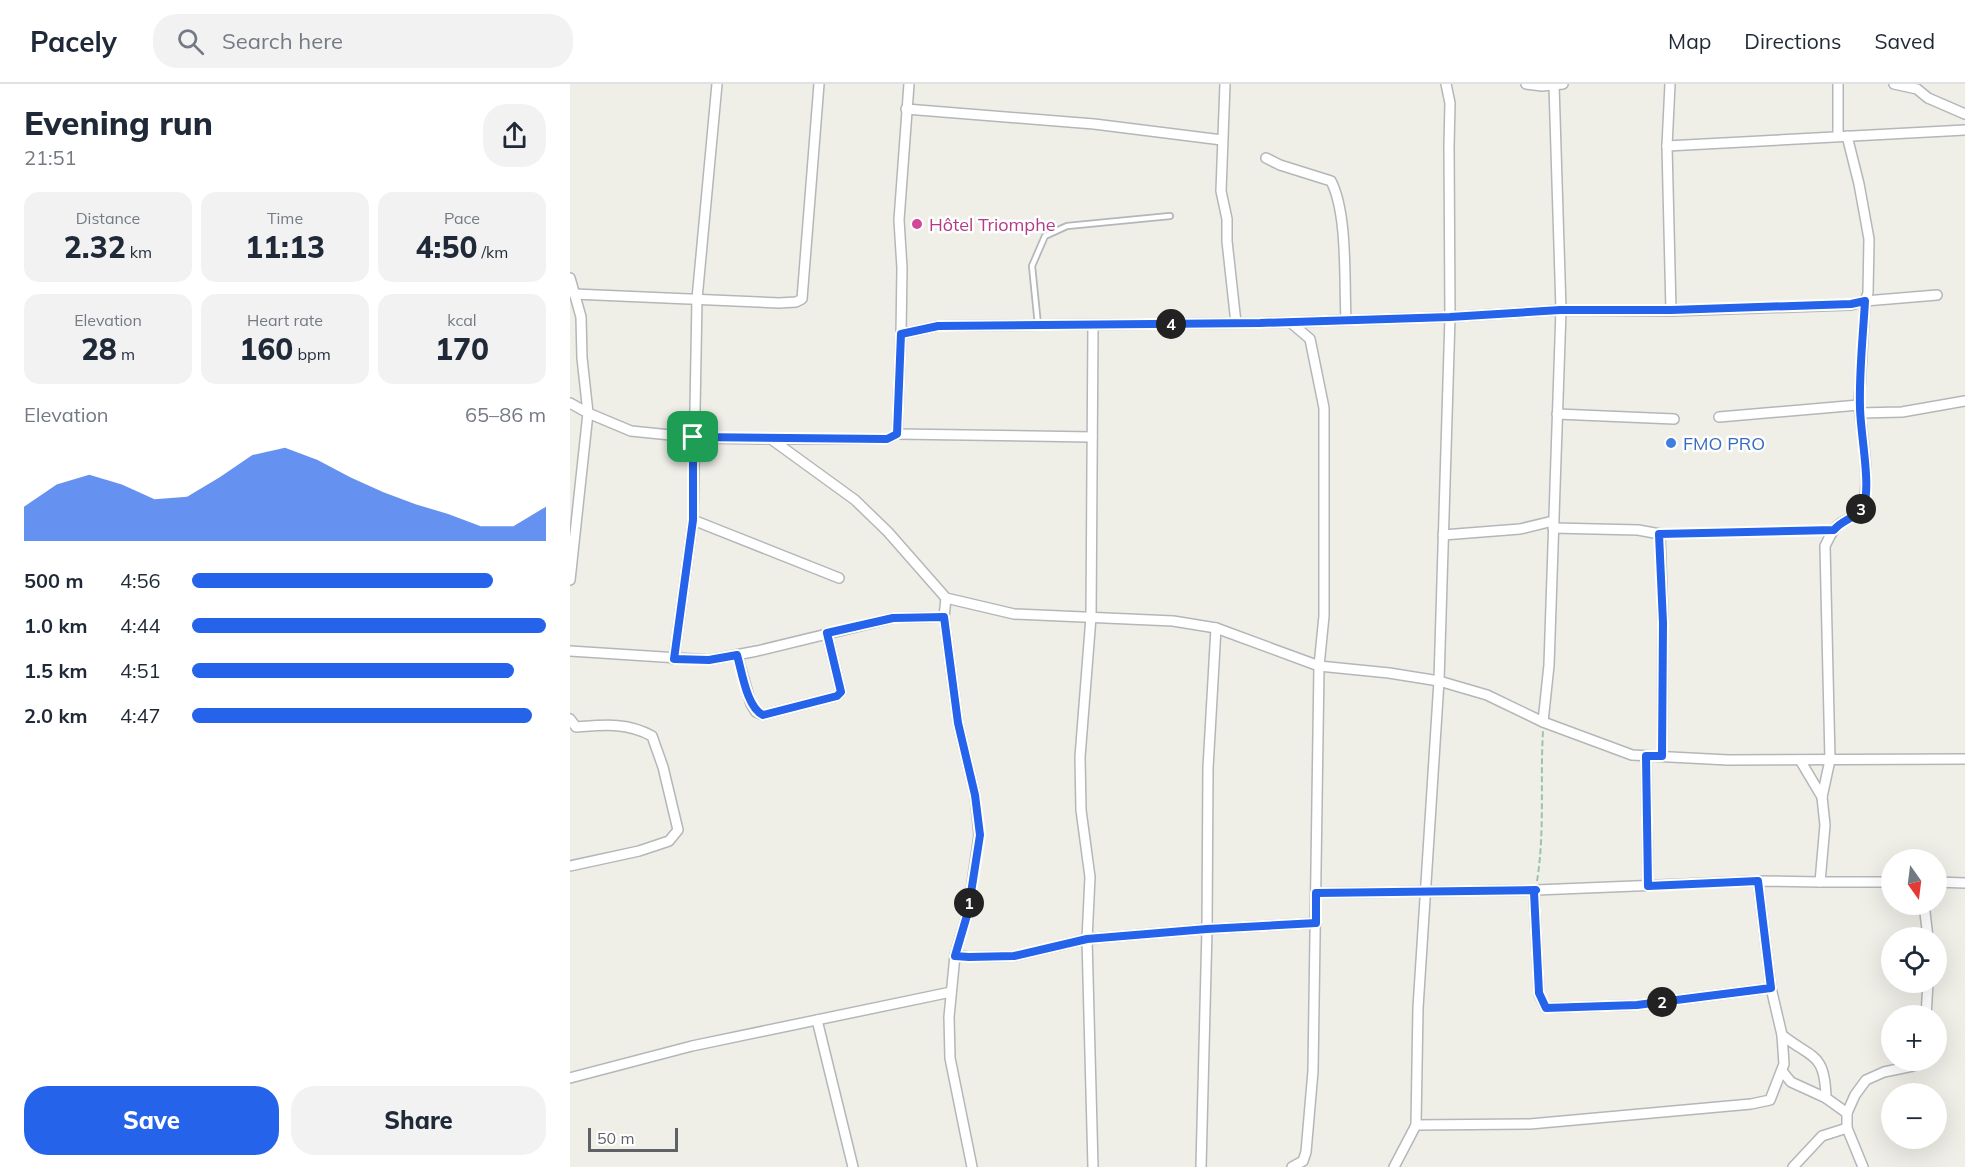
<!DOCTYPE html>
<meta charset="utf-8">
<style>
:root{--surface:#fff;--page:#f2f2f3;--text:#1f2937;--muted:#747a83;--line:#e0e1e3;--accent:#2563eb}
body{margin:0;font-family:Mulish,sans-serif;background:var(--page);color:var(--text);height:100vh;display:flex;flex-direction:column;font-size:22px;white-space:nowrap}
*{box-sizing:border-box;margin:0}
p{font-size:20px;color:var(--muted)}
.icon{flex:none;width:33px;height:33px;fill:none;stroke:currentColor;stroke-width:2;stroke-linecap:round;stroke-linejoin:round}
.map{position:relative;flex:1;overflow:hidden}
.drawer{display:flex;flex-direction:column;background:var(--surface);width:570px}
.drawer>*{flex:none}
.needle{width:39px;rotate:166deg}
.fabs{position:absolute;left:1311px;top:765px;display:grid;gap:12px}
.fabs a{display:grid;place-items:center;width:66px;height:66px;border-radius:50%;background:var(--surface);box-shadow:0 6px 24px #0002;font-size:30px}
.scale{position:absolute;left:18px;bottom:15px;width:90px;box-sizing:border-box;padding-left:6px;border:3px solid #5e6266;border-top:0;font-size:16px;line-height:21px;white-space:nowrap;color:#5e6266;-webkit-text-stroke:4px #fff;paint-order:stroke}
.pin{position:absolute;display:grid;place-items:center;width:51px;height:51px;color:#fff;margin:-26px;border-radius:12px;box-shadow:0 3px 9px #0006}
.km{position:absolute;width:30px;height:30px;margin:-15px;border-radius:50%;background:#222;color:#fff;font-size:16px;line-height:30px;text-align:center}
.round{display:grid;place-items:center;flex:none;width:63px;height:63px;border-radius:24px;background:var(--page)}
.head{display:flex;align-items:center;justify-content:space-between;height:102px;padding:0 24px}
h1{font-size:33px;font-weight:800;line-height:45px}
.figures{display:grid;grid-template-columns:repeat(3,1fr);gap:9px;height:102px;padding:6px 24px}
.figures div{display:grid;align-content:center;border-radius:15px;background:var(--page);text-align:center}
.figures b{font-size:30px;font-weight:800}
.figures small{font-size:16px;font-weight:400}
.figures p{font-size:16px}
.chart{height:168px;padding:12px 24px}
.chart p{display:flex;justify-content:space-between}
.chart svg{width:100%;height:108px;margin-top:6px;fill:var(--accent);opacity:.7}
.primary-button{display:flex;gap:12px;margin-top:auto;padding:12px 24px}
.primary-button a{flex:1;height:69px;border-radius:24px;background:var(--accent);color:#fff;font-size:24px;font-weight:800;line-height:69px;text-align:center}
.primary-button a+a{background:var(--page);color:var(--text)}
ul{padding:0 24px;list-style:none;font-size:20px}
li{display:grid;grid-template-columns:96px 72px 1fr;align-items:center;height:45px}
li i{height:15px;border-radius:8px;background:var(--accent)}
header{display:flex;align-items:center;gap:36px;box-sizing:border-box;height:84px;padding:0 30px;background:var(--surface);border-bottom:2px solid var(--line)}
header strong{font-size:28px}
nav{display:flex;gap:33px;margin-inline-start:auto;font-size:21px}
.search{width:420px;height:54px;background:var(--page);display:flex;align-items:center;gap:15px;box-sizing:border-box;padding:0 21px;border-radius:24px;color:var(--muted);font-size:22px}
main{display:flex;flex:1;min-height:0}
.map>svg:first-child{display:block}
</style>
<header>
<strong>Pacely</strong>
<div class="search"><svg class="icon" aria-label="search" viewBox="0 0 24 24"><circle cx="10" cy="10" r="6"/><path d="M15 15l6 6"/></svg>Search here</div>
<nav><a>Map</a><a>Directions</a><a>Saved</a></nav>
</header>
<main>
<section class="drawer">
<div class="head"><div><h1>Evening run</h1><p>21:51</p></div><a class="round"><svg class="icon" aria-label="share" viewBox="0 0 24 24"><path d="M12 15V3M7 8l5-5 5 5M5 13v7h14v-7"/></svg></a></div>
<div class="figures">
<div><p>Distance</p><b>2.32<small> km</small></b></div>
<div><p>Time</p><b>11:13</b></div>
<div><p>Pace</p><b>4:50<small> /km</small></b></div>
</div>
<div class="figures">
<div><p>Elevation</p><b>28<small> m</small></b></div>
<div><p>Heart rate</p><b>160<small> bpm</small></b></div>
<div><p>kcal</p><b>170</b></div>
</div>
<div class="chart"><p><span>Elevation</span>65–86 m</p>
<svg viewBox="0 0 160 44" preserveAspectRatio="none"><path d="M0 44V30L10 21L20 17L30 21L40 27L50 26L60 18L70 9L80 6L90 11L100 18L110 24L120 29L130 33L140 38L150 38L160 30V44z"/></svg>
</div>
<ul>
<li><b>500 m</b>4:56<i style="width:85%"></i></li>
<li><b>1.0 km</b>4:44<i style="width:100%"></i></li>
<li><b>1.5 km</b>4:51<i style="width:91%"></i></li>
<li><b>2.0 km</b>4:47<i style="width:96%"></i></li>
</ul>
<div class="primary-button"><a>Save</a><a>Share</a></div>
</section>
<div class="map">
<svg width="1395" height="1083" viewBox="0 0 1395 1083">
<rect width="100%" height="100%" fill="#efeee7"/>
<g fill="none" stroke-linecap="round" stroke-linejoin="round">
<defs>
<polyline id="service" points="468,241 462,182 475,152 497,142 600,132"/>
<g id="minor">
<polyline points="655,0 651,107 657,135 657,157 666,239"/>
<polyline points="956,0 972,2 993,0"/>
<polyline points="1100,0 1097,62 1101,227"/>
<polyline points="1268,0 1268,52"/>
<polyline points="1324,0 1347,5 1358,14 1395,30"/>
<polyline points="336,25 524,40 652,56"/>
<polyline points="1097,62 1395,46"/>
<path d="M696 74 710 81 761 97C778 130 774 198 776 236"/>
<polyline points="0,194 11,233 12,274 18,329 61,347 130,354 201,355 285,416 318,448 376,514 444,530 603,537 646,544 749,582 819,589 869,597 917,611 973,638 1062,671 1158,676 1395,675"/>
<polyline points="4,210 209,219 226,218 232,215 249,0"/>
<polyline points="720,238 740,255 754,324 754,532 749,582 743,987 736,1068 733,1077 722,1083"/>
<polyline points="331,250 332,184 329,136 339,0"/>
<polyline points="0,319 18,329 0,496"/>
<path d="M1289 321C1291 345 1303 408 1290 426 1285 433 1277 435 1271 439 1263 444 1259 454 1255 462L1260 676 1252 713 1255 741 1250 798H1322"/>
<polyline points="1290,329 1332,328 1395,317"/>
<polyline points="987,330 1104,335"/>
<polyline points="1149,333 1289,321 1295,217 1367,211"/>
<polyline points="327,350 522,353"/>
<polyline points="201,355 317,355 327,350 331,250 368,242 690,239 880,233 991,226 1101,227 1281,221 1295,217 1298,209 1299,155 1289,100 1277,52"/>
<polyline points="123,436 269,494"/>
<polyline points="983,444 1068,446 1090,450 1093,539 1092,672"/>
<polyline points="873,451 950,445 983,437"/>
<polyline points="376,514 374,533 388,639 405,711 409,751 398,828 385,871 379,933 380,974 402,1083"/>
<polyline points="0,567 139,576 187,567 323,534 374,533"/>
<polyline points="167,571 181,620 186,628 193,631 267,612 271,608 257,549"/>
<polyline points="104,575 123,436 127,215 147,0"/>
<path d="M0 635 6 643C34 641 57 638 82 652L93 683 108 746 99 757 69 767 0 782"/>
<polyline points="973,638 979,581 991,226 984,1"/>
<polyline points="1076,672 1078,802"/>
<polyline points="1230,676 1252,713"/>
<polyline points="1366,798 1395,799"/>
<polyline points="966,806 964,808 969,910 976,924 1067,921 1201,904"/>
<polyline points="746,809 966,806 1188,797 1250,798"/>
<polyline points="1354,820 1358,854"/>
<polyline points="385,871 399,873 445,872 517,855 637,845 746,839"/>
<polyline points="1356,932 1358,898"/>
<polyline points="247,936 283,1083"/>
<path d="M1212 951C1242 975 1255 968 1256 1014"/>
<polyline points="1212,987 1221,998 1256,1014 1277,1029"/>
<polyline points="0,994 122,962 381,908"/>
<polyline points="846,1041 960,1040 1181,1020 1200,1016 1214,980 1212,951 1201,904 1188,797"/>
<polyline points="523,1083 517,855 520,793 511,726 510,673 521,533 523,241"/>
<polyline points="631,1083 637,845 638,684 646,544"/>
<polyline points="824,1083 846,1041 848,924 869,597 880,233 879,62 880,19 876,0"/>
<polyline points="1223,1083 1252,1052 1277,1044"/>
<polyline points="1293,1083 1277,1044 1277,1029 1285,1011 1296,996 1314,988 1343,982 1348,976"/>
</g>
</defs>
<use href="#service" stroke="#b4b7ba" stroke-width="8"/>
<use href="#minor" stroke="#b4b7ba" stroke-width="12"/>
<g stroke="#9ec3a8" stroke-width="2" stroke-dasharray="6 3" stroke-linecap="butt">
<polyline points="1101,450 1252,447"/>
<path d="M967 797C975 748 970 697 973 647"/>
</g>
<use href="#service" stroke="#fff" stroke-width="4.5"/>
<use href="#minor" stroke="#fff" stroke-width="9"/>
</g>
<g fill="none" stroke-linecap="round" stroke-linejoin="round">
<defs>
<path id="route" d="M1295 217C1293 252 1289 288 1290 323 1290 346 1301 401 1294 420 1289 434 1272 435 1264 446L1089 450 1093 539 1092 672H1076L1078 802 1188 797 1201 904 1067 921 976 924 969 909 964 808 966 806 746 809V839L637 845 517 855 444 872 399 873 385 872 398 828 410 751 405 711 388 639 374 533 323 534 257 549 271 608 267 612 193 631C177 624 172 588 167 571L139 576 104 575 123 436V353L317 355 327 350 331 250 368 242 690 239 880 233 990 226H1101L1281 220Z"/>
</defs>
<use href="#route" stroke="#fff" stroke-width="12"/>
<use href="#route" stroke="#2563eb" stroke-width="8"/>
</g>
<circle fill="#d1479c" stroke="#fff" stroke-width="2" cx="347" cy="140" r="6"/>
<circle fill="#3f7fe0" stroke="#fff" stroke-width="2" cx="1101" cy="359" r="6"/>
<g text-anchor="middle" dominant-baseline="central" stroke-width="5" stroke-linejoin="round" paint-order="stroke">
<g font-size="18" fill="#b23c85" stroke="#fff" text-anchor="start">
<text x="359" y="140">Hôtel Triomphe</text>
</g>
<g font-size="18" fill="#366cbe" stroke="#fff" text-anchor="start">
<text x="1113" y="359">FMO PRO</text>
</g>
</g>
</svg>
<div class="fabs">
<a><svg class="needle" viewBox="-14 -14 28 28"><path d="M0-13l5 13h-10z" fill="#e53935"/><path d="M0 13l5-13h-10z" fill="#747a83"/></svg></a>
<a><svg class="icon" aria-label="locate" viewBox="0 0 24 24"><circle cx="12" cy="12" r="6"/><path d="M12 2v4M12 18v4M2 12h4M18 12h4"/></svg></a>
<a>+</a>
<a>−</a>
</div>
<div class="scale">50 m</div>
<div class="pin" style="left:123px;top:353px;background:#1e9e55"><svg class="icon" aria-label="arrive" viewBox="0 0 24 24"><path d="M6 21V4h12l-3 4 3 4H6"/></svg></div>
<b class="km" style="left:399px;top:819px">1</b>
<b class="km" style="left:1092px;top:918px">2</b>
<b class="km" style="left:1291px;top:425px">3</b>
<b class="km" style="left:601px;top:240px">4</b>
</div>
</main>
